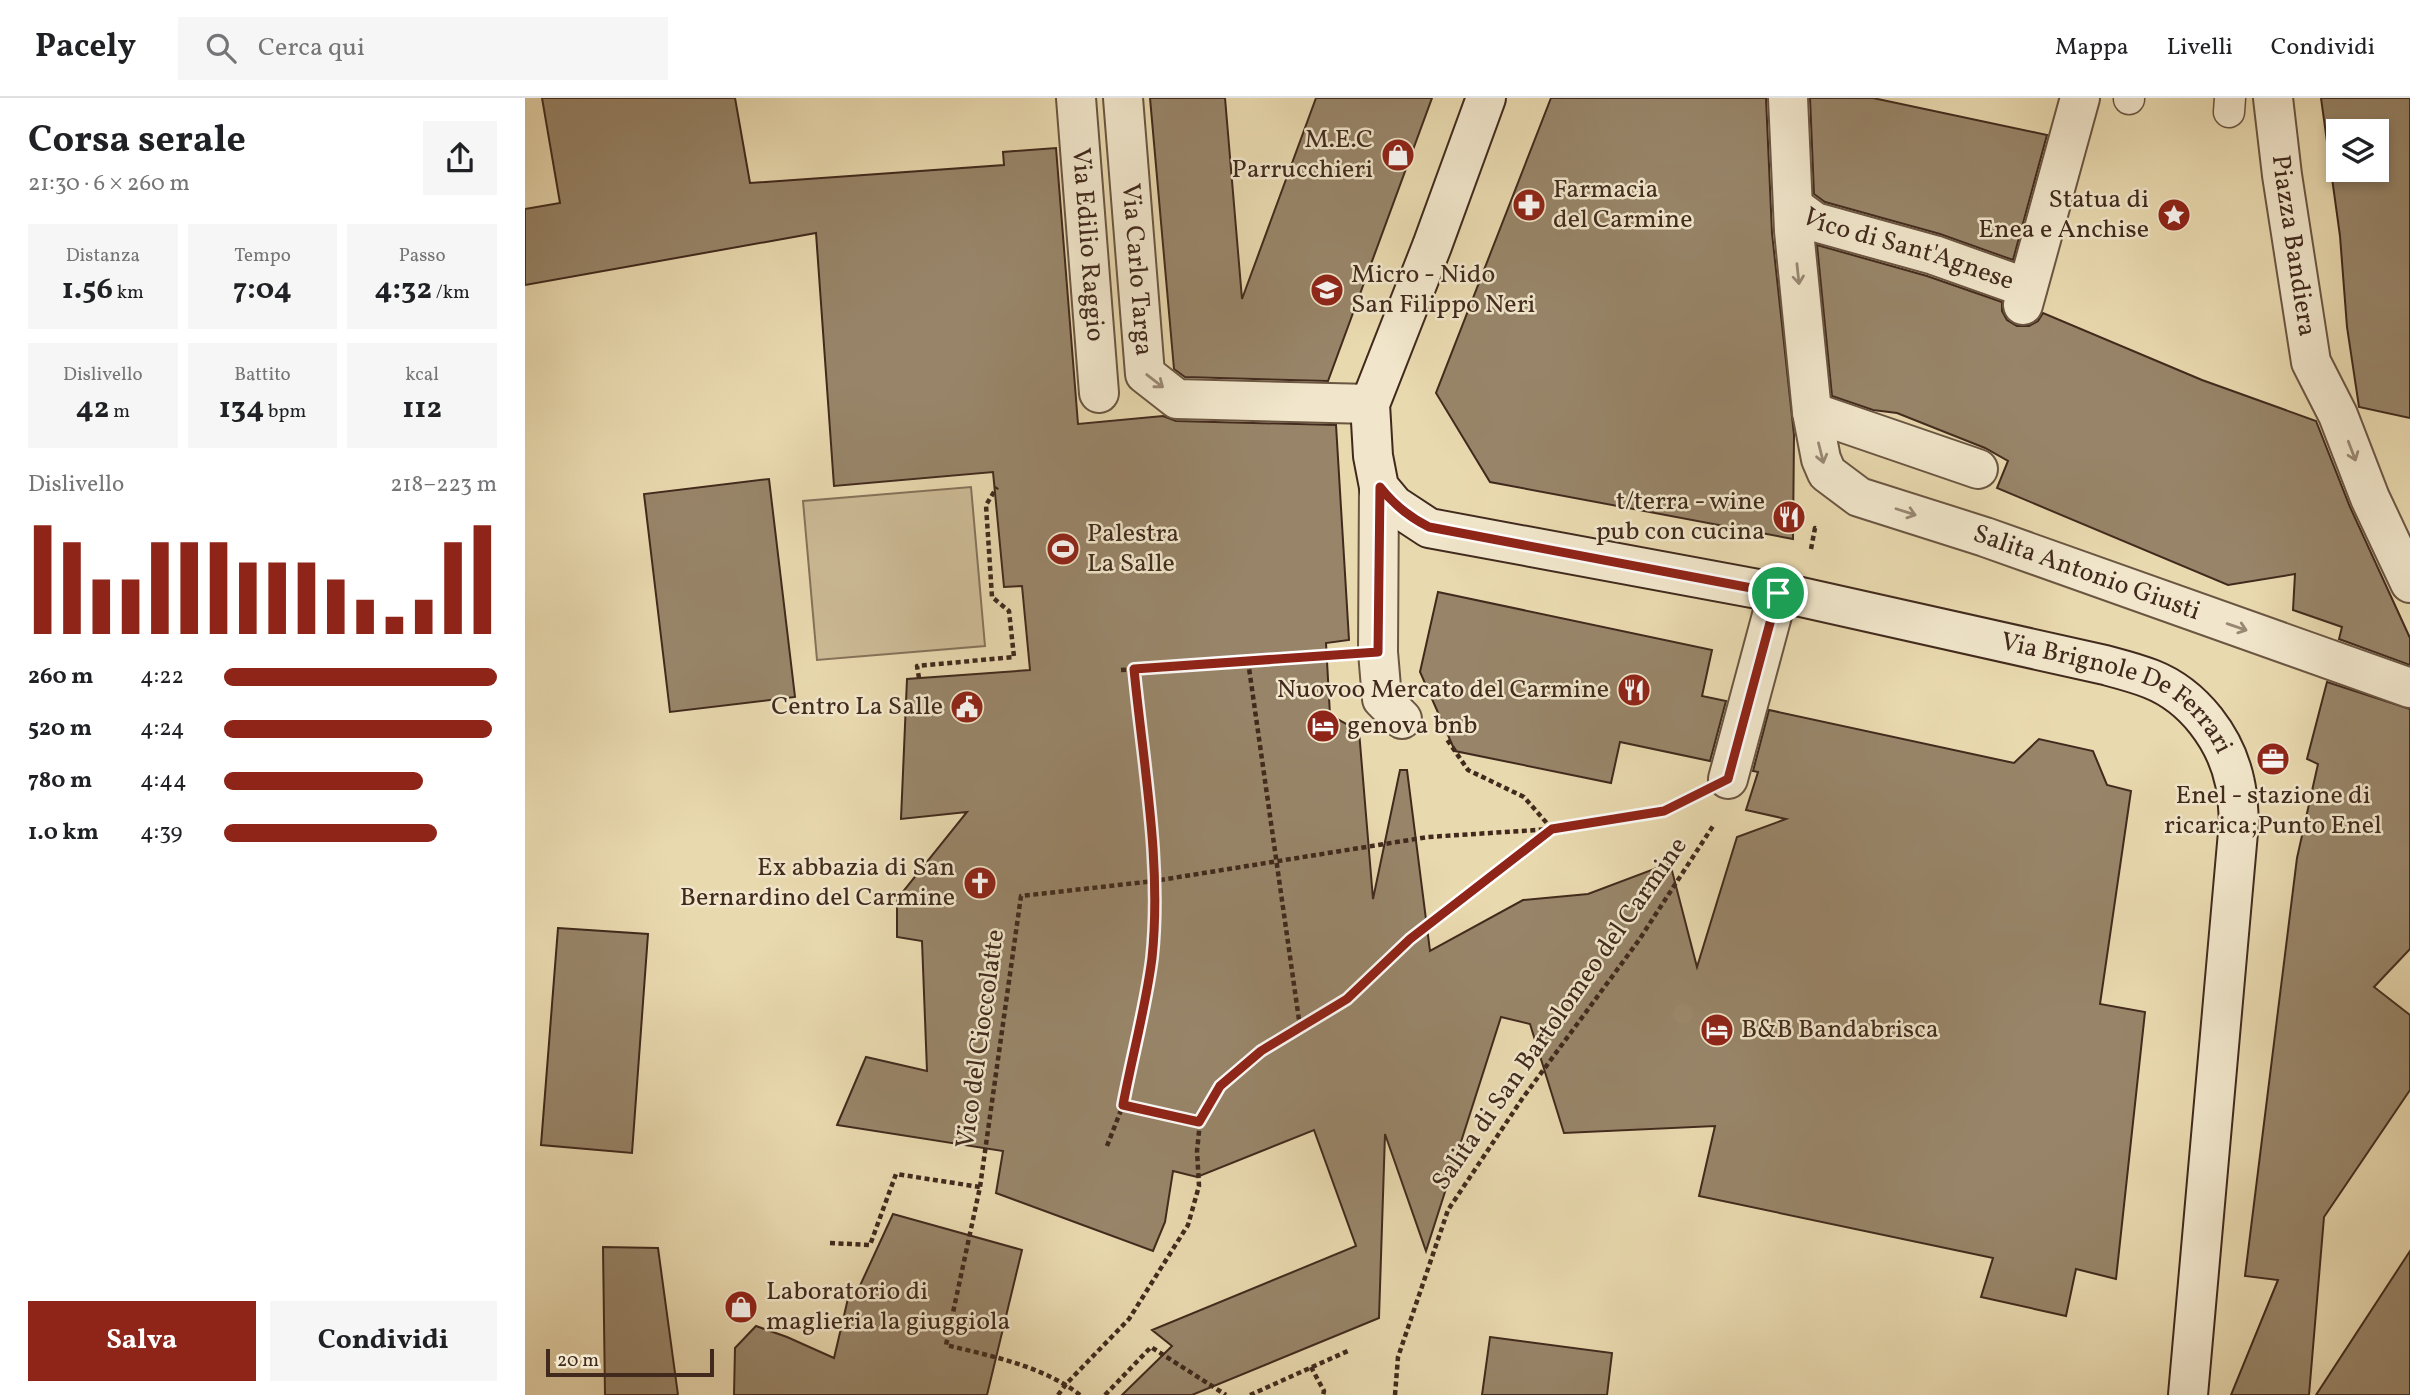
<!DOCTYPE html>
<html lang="it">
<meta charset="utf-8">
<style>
:root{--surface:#fff;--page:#f6f6f6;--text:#202124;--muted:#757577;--line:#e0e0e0;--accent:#8f2418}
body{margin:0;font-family:Vollkorn,serif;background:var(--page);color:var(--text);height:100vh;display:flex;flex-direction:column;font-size:26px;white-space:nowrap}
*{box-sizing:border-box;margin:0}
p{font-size:23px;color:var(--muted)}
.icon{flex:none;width:38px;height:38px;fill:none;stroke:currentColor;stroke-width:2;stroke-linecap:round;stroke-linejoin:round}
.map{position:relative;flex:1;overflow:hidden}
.drawer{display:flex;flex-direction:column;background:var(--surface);width:525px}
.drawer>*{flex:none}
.controls{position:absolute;left:1801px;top:21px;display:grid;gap:14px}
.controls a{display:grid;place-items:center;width:63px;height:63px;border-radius:0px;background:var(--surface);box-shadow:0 4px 10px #0003;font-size:35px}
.scale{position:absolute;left:21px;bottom:18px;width:168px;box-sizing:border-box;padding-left:7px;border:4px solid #412a1d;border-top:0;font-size:19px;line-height:24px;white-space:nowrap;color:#412a1d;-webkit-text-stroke:5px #f1e6cb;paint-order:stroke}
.pin{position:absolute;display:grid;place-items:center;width:60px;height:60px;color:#fff;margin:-30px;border:4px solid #fff;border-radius:50%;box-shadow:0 2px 7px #0007}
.round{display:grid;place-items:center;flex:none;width:74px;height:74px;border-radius:0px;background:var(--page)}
.headline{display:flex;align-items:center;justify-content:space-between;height:119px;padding:0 28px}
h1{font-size:38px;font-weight:700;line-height:52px}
.stats{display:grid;grid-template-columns:repeat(3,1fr);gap:10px;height:119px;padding:7px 28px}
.stats div{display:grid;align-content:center;border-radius:0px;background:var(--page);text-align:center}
.stats b{font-size:30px;font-weight:700}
.stats small{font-size:19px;font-weight:400}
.stats p{font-size:19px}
.chart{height:196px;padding:14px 28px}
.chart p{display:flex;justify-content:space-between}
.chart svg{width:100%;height:126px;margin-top:7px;stroke:var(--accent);stroke-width:6}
.button{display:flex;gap:14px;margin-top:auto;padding:14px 28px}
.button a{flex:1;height:80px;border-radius:0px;background:var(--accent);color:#fff;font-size:28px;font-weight:700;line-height:80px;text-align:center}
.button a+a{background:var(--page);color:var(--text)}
ul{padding:0 28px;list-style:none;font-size:23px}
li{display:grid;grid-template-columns:112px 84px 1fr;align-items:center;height:52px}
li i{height:18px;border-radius:9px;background:var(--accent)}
header{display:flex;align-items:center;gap:42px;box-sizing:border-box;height:98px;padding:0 35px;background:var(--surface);border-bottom:2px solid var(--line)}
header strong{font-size:33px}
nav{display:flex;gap:38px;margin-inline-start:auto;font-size:24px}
.search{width:490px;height:63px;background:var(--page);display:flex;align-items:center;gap:18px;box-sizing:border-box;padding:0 24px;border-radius:0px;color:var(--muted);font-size:26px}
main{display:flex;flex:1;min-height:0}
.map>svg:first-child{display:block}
</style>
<header>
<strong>Pacely</strong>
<div class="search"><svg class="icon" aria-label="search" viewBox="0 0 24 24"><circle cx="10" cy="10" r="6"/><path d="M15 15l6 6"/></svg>Cerca qui</div>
<nav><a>Mappa</a><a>Livelli</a><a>Condividi</a></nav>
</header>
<main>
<section class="drawer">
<div class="headline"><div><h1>Corsa serale</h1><p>21:30 · 6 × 260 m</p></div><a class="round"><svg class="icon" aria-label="share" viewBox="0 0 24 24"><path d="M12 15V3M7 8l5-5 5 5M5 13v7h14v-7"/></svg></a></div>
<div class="stats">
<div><p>Distanza</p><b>1.56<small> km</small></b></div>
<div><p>Tempo</p><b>7:04</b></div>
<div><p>Passo</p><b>4:32<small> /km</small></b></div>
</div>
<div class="stats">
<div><p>Dislivello</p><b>42<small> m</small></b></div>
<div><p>Battito</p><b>134<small> bpm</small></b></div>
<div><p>kcal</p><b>112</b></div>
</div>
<div class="chart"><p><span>Dislivello</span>218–223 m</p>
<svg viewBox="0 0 160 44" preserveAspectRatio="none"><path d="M5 44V6M15 44V12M25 44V25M35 44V25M45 44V12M55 44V12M65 44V12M75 44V19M85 44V19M95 44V19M105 44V25M115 44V32M125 44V38M135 44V32M145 44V12M155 44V6"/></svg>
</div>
<ul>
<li><b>260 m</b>4:22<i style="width:100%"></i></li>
<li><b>520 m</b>4:24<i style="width:98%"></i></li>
<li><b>780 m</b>4:44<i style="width:73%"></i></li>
<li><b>1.0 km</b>4:39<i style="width:78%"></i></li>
</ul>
<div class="button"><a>Salva</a><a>Condividi</a></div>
</section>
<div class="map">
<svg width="1885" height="1297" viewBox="0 0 1885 1297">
<rect width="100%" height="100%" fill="#e9d9af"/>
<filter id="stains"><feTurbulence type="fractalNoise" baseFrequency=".00286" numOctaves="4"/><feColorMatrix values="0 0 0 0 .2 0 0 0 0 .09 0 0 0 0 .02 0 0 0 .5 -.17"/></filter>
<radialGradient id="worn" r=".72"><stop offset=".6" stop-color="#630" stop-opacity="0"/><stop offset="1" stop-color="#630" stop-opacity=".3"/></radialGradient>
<polygon fill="#ccbb96" stroke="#86725a" stroke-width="2" points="446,389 460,548 292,562 278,403"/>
<g fill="#988569" stroke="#412a1d" stroke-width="2" fill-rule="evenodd">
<polygon points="17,0 210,0 225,85 479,67 478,54 531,50 553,326 638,318 651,323 811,327 824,542 801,545 805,617 834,633 848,801 875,672 882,672 905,853 998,802 1063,796 1145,765 1172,869 1212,739 1261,721 1221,712 1233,674 1228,673 1244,612 1489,665 1514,641 1568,653 1582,687 1606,693 1575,906 1620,914 1591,1181 1551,1171 1541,1218 1456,1199 1468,1160 1174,1098 1190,1028 1039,1035 1005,926 976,919 901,1153 860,1036 854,1220 667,1297 597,1297 647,1248 627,1232 831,1148 789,1032 672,1079 648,1073 640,1124 628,1153 471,1095 478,1053 312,1027 341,959 402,973 397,843 372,839 372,801 442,714 376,721 382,581 505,572 497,488 479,489 468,374 309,388 291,135 0,187 0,111 35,105"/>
<polygon points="625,0 700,0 717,201 791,0 907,0 803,283 660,279 649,271"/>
<polygon points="1026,0 1241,0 1247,135 1269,337 1268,441 965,384 911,295"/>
<polygon points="1285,0 1348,0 1522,37 1488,162 1415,136 1300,104 1289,96"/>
<path d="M1796 0H1885V320L1834 309 1822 229 1815 138ZM1813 33H1852V72H1813Z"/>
<polygon points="1292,147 1402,178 1477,204 1477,213 1482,222 1492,228 1504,228 1513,223 1518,215 1677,282 1791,323 1825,409 1885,540 1885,567 1814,541 1817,529 1768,512 1770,476 1703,487 1472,390 1483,363 1460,350 1372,315 1348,312 1307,298"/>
<polygon points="244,381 270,599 145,614 119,396"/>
<polygon points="913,494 1187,552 1177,598 1201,603 1185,663 1095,644 1086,685 930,653 895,574"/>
<polygon points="1802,584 1885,611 1885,851 1849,889 1885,917 1885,992 1799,1119 1784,1297 1706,1297 1753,1182 1720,1178 1772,760 1793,666 1782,661"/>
<polygon points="33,830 123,836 107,1055 16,1047"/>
<polygon points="368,1116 497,1152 462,1297 209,1297 210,1250 231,1228 262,1239 309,1260 325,1192 333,1192"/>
<polygon points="78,1149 133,1150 153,1297 80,1297"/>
<polygon points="1885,1153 1885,1297 1791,1297"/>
<polygon points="965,1239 1087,1255 1082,1297 957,1297"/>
</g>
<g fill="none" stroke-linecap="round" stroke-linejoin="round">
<defs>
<g id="lane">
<polyline points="1604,1 1604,0"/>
<polyline points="1704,14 1705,0"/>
</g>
<g id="street">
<path id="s1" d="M551 0 574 295"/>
<path id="s2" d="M598 0 620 276 652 301 845 306"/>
<path id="s3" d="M1263 0 1269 133 1287 314 1296 361 1302 375 1334 399 1460 439 1885 590"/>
<path id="s4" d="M1748 0 1757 77 1786 264 1813 317 1845 400 1885 485"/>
<path id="s5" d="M1268 108 1290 124 1409 157 1502 190"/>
<polyline points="1498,207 1555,0"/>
<polyline points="1287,314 1453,371"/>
<polyline points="854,389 853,554 857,601 877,621"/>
<polyline points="1203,681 1253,495"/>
</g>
<g id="secondary">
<path id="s6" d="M961 0 907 148 845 306 848 358 854 389 869 407 904 430 1276 499 1580 567C1595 571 1611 575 1626 581 1669 598 1701 641 1710 685 1713 698 1713 711 1714 723L1663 1297"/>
</g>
</defs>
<use href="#lane" stroke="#6b5642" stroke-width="33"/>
<use href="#street" stroke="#6b5642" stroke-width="42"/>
<use href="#secondary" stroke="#412a1d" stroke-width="42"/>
<g stroke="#412a1d" stroke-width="4.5" stroke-dasharray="5 3.5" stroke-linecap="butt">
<polyline points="1286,451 1290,430 1292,431"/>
<polyline points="723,563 775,929"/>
<path d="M609 571C618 663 637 767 627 860 621 908 607 959 598 1007L675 1024"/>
<polyline points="596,572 804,558"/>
<polyline points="394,580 392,568 489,559 484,513 467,499 461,407 472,389"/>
<polyline points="582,1048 598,1007"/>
<polyline points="305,1145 345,1147 371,1076 455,1089"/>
<polyline points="786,1269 799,1293 798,1297"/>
<polyline points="533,1297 541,1286 604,1221 663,1127 674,1088 672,1053 675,1024 695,988 736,953 822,901 885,841 1027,731 999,699 943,672 921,640"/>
<path d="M555 1297C518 1268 466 1258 421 1247L455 1089 496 798 629 783 903 739 1027 731 1139 713 1160 702"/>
<polyline points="580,1297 626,1249 701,1297"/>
<polyline points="725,1297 825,1252"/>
<polyline points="870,1297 873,1259 923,1112 997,1001 1114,842 1188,728"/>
</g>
<use href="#lane" stroke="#f1e6cb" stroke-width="30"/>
<use href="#street" stroke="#f1e6cb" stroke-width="38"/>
<use href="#secondary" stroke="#f1e6cb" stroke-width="38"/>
</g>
<circle fill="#9c896c" cx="1158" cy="916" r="10"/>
<defs><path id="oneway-shaft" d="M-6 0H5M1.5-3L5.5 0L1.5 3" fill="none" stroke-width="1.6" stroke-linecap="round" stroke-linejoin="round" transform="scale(1.75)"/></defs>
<g stroke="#998874">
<use href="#oneway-shaft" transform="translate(1273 176) rotate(84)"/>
<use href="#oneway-shaft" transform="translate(630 283) rotate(38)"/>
<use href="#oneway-shaft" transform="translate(1827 353) rotate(69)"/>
<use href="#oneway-shaft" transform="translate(1296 355) rotate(76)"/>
<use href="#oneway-shaft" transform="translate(1381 414) rotate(18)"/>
<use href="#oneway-shaft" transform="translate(1712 529) rotate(19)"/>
</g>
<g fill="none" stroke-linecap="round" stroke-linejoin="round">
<defs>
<path id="route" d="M855 389C869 407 884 419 904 429L1253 495 1203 681 1139 713 1027 731 885 841 822 901 736 953 695 988 674 1024 598 1007C607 959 621 908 627 860 637 765 618 665 609 571L853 554Z"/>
</defs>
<use href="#route" stroke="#fff" stroke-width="14"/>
<use href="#route" stroke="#8f2418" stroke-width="9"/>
</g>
<defs>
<symbol id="shop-disc" viewBox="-11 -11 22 22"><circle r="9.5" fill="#8f2418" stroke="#f1e6cb"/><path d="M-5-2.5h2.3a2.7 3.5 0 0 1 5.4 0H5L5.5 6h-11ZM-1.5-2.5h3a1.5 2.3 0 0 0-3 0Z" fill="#fff"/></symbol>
<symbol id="pharmacy-disc" viewBox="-11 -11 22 22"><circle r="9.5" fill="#8f2418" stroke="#f1e6cb"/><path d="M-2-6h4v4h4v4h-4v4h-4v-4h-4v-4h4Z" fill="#fff"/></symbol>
<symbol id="sight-disc" viewBox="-11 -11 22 22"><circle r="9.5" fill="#8f2418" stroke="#f1e6cb"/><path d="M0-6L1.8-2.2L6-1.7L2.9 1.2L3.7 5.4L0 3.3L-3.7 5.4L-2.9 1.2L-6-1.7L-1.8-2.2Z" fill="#fff"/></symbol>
<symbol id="school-disc" viewBox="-11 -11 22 22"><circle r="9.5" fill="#8f2418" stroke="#f1e6cb"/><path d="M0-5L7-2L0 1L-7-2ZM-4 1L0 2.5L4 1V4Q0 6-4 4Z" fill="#fff"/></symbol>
<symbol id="restaurant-disc" viewBox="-11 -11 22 22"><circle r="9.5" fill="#8f2418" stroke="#f1e6cb"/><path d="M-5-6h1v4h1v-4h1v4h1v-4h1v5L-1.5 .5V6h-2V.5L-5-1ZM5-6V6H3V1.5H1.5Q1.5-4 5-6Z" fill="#fff"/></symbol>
<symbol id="stadium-disc" viewBox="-11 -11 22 22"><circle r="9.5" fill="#8f2418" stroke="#f1e6cb"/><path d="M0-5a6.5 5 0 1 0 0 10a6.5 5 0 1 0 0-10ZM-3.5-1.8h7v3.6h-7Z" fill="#fff"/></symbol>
<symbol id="civic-disc" viewBox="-11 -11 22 22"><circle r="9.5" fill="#8f2418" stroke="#f1e6cb"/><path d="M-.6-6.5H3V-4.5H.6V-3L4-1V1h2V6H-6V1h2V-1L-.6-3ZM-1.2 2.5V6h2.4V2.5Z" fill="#fff"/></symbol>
<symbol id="hotel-disc" viewBox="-11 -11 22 22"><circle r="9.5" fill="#8f2418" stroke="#f1e6cb"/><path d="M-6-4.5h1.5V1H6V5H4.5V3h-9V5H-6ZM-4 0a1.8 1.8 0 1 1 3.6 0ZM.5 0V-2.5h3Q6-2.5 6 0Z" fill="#fff"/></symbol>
<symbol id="office-disc" viewBox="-11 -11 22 22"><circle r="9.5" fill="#8f2418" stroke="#f1e6cb"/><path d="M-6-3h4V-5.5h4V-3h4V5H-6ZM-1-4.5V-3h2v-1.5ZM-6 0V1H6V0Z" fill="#fff"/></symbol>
<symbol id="church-disc" viewBox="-11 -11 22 22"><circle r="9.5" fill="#8f2418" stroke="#f1e6cb"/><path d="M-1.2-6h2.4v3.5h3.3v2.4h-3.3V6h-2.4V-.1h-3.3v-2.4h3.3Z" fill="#fff"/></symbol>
</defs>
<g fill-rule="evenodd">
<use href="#shop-disc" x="854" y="38" width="38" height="38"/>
<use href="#pharmacy-disc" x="985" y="88" width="38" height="38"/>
<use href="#sight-disc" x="1630" y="98" width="38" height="38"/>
<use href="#school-disc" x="783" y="173" width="38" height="38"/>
<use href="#restaurant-disc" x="1245" y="400" width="38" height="38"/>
<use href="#stadium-disc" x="519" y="432" width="38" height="38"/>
<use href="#restaurant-disc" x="1090" y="573" width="38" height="38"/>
<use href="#civic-disc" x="423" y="590" width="38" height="38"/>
<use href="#hotel-disc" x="779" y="609" width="38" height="38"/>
<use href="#office-disc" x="1729" y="642" width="38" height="38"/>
<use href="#church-disc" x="436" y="766" width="38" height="38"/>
<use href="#hotel-disc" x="1173" y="913" width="38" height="38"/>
<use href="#shop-disc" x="197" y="1190" width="38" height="38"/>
</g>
<g text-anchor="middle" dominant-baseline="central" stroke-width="5" stroke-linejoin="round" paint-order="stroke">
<g font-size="26" fill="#412a1d" stroke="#f1e6cb" text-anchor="end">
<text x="848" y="42">M.E.C<tspan x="848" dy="30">Parrucchieri</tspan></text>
<text x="1028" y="92" text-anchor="start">Farmacia<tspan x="1028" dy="30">del Carmine</tspan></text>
<text x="1624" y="102">Statua di<tspan x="1624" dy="30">Enea e Anchise</tspan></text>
<text x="826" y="177" text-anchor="start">Micro - Nido<tspan x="826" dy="30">San Filippo Neri</tspan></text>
<text x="1240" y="404">t/terra - wine<tspan x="1240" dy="30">pub con cucina</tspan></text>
<text x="562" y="436" text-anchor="start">Palestra<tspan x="562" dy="30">La Salle</tspan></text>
<text x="1084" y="592">Nuovoo Mercato del Carmine</text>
<text x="418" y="609">Centro La Salle</text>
<text x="822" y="628" text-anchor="start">genova bnb</text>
<text x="1748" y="698" text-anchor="middle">Enel - stazione di<tspan x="1748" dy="30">ricarica;Punto Enel</tspan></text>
<text x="430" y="770">Ex abbazia di San<tspan x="430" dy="30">Bernardino del Carmine</tspan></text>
<text x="1216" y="932" text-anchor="start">B&amp;B Bandabrisca</text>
<text x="241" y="1194" text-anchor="start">Laboratorio di<tspan x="241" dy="30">maglieria la giuggiola</tspan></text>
</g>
<g font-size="26" fill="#412a1d" stroke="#f1e6cb">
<text stroke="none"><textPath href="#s1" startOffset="147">Via Edilio Raggio</textPath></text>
<text stroke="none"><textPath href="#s4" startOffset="149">Piazza Bandiera</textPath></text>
<text stroke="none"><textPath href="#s5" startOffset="124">Vico di Sant'Agnese</textPath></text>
<text stroke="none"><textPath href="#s2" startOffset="172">Via Carlo Targa</textPath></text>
<text stroke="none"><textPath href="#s3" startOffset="658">Salita Antonio Giusti</textPath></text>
<text stroke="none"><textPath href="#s6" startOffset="1190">Via Brignole De Ferrari</textPath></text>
<text transform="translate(1035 916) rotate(-55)">Salita di San Bartolomeo del Carmine</text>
<text transform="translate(456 941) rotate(-82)">Vico del Cioccolatte</text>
</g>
</g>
<rect width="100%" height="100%" filter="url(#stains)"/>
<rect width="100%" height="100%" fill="url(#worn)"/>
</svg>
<div class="controls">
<a><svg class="icon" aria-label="layers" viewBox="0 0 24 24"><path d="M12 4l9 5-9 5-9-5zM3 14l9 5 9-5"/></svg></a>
</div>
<div class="scale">20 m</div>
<div class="pin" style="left:1253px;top:495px;background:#1e9e55"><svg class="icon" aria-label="arrive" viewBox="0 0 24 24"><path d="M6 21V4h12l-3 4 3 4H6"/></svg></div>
</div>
</main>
